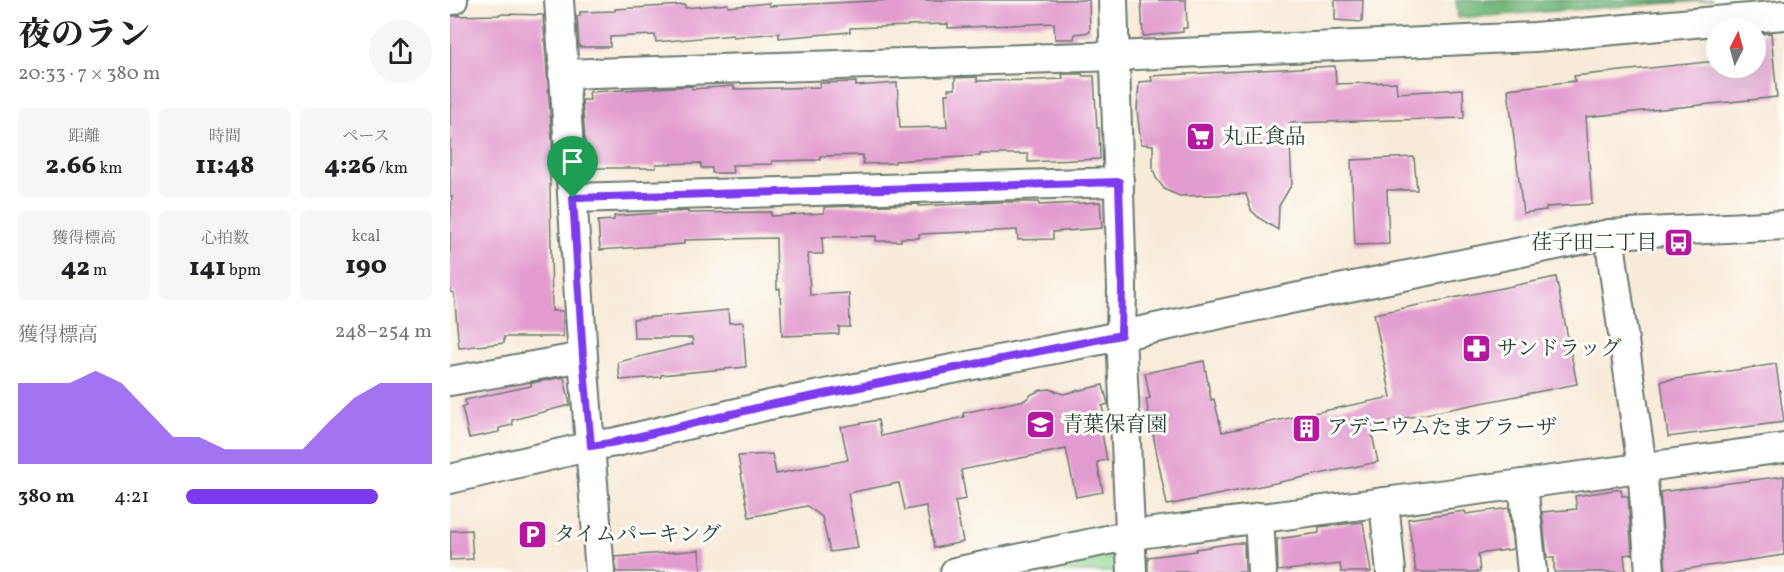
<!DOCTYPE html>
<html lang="ja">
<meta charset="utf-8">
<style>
:root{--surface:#fff;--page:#f6f6f6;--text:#202124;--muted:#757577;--accent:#7c3aed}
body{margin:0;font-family:Vollkorn,"Noto Serif JP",serif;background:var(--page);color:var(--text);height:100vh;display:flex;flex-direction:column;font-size:22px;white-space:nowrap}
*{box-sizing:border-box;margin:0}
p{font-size:20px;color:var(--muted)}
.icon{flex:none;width:33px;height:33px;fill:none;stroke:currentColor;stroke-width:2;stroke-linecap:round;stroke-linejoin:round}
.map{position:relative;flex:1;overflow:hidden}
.panel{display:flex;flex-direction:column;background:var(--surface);width:450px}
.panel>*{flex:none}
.needle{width:39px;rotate:6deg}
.fabs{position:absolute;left:1256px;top:18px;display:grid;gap:12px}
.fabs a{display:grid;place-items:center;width:60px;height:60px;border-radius:50%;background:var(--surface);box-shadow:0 6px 24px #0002;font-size:30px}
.pin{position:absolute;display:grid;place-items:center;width:51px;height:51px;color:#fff;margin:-62px -26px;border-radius:50% 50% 50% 0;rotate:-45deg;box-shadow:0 0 6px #0007}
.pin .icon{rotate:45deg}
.round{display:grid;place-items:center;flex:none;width:63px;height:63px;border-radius:32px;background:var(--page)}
.headline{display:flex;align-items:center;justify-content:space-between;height:102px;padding:0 18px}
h1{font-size:33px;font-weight:800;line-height:45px}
.metrics{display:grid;grid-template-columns:repeat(3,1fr);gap:9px;height:102px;padding:6px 18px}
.metrics div{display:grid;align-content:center;border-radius:9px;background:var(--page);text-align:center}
.metrics b{font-size:26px;font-weight:800}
.metrics small{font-size:16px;font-weight:400}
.metrics p{font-size:16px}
.chart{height:168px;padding:12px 18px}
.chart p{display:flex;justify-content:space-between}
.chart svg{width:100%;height:108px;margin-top:6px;fill:var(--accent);opacity:.7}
ul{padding:0 18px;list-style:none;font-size:20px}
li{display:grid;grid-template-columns:96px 72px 1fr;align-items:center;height:45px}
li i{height:15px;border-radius:8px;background:var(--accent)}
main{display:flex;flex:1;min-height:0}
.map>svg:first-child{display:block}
</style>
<main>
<section class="panel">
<div class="headline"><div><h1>夜のラン</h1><p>20:33 · 7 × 380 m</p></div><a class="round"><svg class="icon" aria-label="share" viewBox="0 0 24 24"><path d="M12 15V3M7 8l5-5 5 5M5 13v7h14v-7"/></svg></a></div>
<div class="metrics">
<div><p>距離</p><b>2.66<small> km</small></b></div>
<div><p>時間</p><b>11:48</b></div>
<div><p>ペース</p><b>4:26<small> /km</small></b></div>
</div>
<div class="metrics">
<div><p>獲得標高</p><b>42<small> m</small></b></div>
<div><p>心拍数</p><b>141<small> bpm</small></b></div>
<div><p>kcal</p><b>190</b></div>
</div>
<div class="chart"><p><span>獲得標高</span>248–254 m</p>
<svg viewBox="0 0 160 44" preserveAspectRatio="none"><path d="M0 44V11L10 11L20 11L30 6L40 11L50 22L60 33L70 33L80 38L90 38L100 38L110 38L120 27L130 17L140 11L150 11L160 11V44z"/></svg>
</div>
<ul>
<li><b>380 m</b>4:21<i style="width:78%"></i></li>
</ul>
</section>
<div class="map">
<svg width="1334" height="572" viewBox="0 0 1334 572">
<rect width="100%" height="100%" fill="#fdfcf7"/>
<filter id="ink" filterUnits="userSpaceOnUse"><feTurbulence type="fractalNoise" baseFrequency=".0167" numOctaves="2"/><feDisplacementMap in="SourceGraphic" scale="12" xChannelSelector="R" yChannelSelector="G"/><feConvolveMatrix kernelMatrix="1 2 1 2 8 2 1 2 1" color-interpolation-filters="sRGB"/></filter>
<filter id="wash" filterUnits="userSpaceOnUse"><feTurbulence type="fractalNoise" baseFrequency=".008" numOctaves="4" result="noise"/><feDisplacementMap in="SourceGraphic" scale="24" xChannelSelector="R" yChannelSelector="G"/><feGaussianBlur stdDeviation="1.35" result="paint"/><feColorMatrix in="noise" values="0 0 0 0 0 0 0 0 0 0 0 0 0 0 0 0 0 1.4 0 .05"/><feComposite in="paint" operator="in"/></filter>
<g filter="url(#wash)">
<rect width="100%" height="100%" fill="#f8ebd9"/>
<polygon fill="#8cd48f" stroke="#568862" stroke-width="1.5" points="659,555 668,561 668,572 576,572"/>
<polygon fill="#71b67a" stroke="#487a57" stroke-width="1.5" points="1006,0 1263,0 1008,18"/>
<g id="blocks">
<g fill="#e29ccf">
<polygon points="445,0 639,0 640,32 625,34 624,39 605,39 604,23 498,28 498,24 458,25 458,26 400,28 400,32 329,38 329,33 283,37 283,35 206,42 205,35 160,37 160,47 129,47 127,16 130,16 130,12 165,11 165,9 235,5 235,8 278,4 278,7 319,3 319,6"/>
<polygon points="691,0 736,0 737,28 733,28 733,32 693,36"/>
<polygon points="885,0 913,0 912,22 885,20"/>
<polygon points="49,14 93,15 104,169 100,169 100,188 102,311 113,311 113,337 54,337 54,343 9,348 4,293 0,292 0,232 2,196 0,196 0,16 49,15"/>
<polygon points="1321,33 1327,97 1136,117 1142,204 1096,207 1096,210 1073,213 1058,89 1125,81 1124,76 1266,61 1266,68 1305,68 1305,34"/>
<polygon points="885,66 886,84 946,82 947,93 1013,89 1014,118 839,123 842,184 829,206 828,230 809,218 801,210 796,194 730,196 715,190 706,178 703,168 703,145 691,144 687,110 689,82 702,81 701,76"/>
<polygon points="612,74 632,74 633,76 644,76 647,128 649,128 650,159 578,162 578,154 530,154 530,156 445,161 445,163 413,164 413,155 370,156 370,160 322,161 322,164 282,165 283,173 262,173 262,168 251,168 251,163 206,164 206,168 137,168 132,100 140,100 139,92 242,86 242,89 284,86 284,89 332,88 370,87 370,83 406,82 406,86 447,83 450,128 497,127 495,94 499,94 498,89 505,89 505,78 527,77 527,81 586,80 613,79"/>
<polygon points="964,157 967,190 937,190 939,244 905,245 901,160"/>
<polygon points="549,202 589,202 589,205 650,202 652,228 603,232 603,239 568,240 567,230 469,234 469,238 451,238 451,241 426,241 426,236 372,237 373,254 358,254 360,295 399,293 400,327 389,327 389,334 332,336 330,289 327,289 326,238 234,240 234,244 150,250 148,221 164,220 164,216 238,211 238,213 321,212 321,216 374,213 374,207 469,204 469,206"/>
<polygon points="1106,277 1127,384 920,425 928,462 717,505 696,399 700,398 695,373 754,361 761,400 764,399 772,432 941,397 924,314"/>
<polygon points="278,310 279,323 293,322 296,367 211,375 211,377 170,380 168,362 243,344 242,338 184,338 183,319"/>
<polygon points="1326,364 1334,422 1218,437 1211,381"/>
<polygon points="114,377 120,405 62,420 63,425 49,428 49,432 19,438 12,407 16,406 15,400 81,386 81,383"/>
<polygon points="653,385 658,404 652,406 657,432 652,433 657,460 647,462 653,492 626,497 616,449 511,470 516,499 505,501 513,542 484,548 476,506 455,510 449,483 398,493 408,548 380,552 372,517 357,506 299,517 288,456 322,454 326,474 398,460 391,427 428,420 431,436 514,417 513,413 575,400 582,394 591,390 600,389 613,394"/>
<polygon points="1334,476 1334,555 1216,572 1210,492"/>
<polygon points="1171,489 1172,496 1178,496 1182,554 1174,555 1176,572 1104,572 1104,558 1097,558 1092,512 1127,509 1125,496"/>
<polygon points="1059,508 1063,549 1028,554 1030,572 966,572 958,519 1015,511 1016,514"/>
<polygon points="913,522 921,572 891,572 890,564 828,571 827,539 869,533 869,527"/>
<polygon points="21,530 23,559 0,560 0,531"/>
<polygon points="784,543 794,543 795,572 698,572 698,557 746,551 746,549"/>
<polygon points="249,550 251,572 166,572 165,557"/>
</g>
</g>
</g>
<g filter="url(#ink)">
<use href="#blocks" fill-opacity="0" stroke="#6b7a6e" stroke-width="1.5"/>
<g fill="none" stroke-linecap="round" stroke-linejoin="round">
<defs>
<g id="minor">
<polyline points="0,0 3,0"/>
<polyline points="109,0 133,357 150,572"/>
<polyline points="663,0 672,288 671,335 682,572"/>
<polyline points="113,74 665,56 1085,37 1334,15"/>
<polyline points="123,198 669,182"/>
<polyline points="1160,234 1162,257 1192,467 1200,572"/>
<polyline points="0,381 133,357"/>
<polyline points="0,479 141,446 166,442 319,405 650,340 840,299 1160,234 1334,225"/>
<polyline points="1073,484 1082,572"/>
<polyline points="934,502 941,572"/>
<polyline points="809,517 812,572"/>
<polyline points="505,572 681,535 1073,484 1334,448"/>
</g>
</defs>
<use href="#minor" stroke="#6b7a6e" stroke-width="32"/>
<use href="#minor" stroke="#fff" stroke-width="28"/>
</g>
</g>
<g fill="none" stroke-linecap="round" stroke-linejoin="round" filter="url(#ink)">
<defs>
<polygon id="route" points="669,182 672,288 671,335 319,405 166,442 141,446 133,357 123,198"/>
</defs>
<use href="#route" stroke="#fff" stroke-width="12"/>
<use href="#route" stroke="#7c3aed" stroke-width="8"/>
</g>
<defs>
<symbol id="supermarket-square" viewBox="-11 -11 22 22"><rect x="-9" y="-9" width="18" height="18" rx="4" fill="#b5179e" stroke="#fdfcf7"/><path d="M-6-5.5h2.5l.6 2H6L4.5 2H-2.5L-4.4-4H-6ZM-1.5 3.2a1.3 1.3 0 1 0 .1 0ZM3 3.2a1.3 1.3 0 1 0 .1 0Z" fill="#fff"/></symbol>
<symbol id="bus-square" viewBox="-11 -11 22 22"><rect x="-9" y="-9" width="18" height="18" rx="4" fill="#b5179e" stroke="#fdfcf7"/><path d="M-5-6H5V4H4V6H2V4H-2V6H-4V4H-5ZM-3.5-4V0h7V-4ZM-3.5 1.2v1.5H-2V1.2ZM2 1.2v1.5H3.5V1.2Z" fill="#fff"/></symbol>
<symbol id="pharmacy-square" viewBox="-11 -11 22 22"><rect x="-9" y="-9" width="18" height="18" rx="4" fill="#b5179e" stroke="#fdfcf7"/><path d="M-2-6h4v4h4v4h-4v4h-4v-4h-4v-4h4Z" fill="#fff"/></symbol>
<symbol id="school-square" viewBox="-11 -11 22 22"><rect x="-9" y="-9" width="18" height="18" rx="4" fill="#b5179e" stroke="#fdfcf7"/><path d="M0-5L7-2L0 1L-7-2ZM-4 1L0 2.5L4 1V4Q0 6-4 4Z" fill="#fff"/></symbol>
<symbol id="building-square" viewBox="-11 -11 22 22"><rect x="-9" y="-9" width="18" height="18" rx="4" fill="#b5179e" stroke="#fdfcf7"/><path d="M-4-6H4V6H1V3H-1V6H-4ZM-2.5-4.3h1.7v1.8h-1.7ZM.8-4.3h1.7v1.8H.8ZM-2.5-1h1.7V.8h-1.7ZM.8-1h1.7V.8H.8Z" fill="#fff"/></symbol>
<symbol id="parking-square" viewBox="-11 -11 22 22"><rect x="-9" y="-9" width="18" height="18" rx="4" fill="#b5179e" stroke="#fdfcf7"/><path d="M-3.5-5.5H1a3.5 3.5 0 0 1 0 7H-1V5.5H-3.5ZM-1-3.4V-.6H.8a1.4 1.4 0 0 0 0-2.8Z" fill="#fff"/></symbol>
</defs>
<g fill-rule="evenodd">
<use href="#supermarket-square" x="734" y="120" width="33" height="33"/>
<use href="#bus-square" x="1212" y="226" width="33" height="33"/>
<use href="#pharmacy-square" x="1010" y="332" width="33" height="33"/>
<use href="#school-square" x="574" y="408" width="33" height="33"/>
<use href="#building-square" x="840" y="412" width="33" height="33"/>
<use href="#parking-square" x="66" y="518" width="33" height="33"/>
</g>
<g text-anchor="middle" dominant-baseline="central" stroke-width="6" stroke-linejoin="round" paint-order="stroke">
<g font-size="21" fill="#1f3d34" stroke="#fdfcf7" text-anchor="start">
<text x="772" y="137">丸正食品</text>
<text x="1207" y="243" text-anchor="end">荏子田二丁目</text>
<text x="1047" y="349">サンドラッグ</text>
<text x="612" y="425">青葉保育園</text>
<text x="877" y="428">アデニウムたまプラーザ</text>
<text x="104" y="535">タイムパーキング</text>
</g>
</g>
</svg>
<div class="fabs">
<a><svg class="needle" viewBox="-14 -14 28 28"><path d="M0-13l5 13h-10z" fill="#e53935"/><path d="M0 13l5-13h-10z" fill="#757577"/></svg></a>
</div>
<div class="pin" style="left:123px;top:198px;background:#1e9e55"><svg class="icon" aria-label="arrive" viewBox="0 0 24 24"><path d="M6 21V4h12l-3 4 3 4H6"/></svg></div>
</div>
</main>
